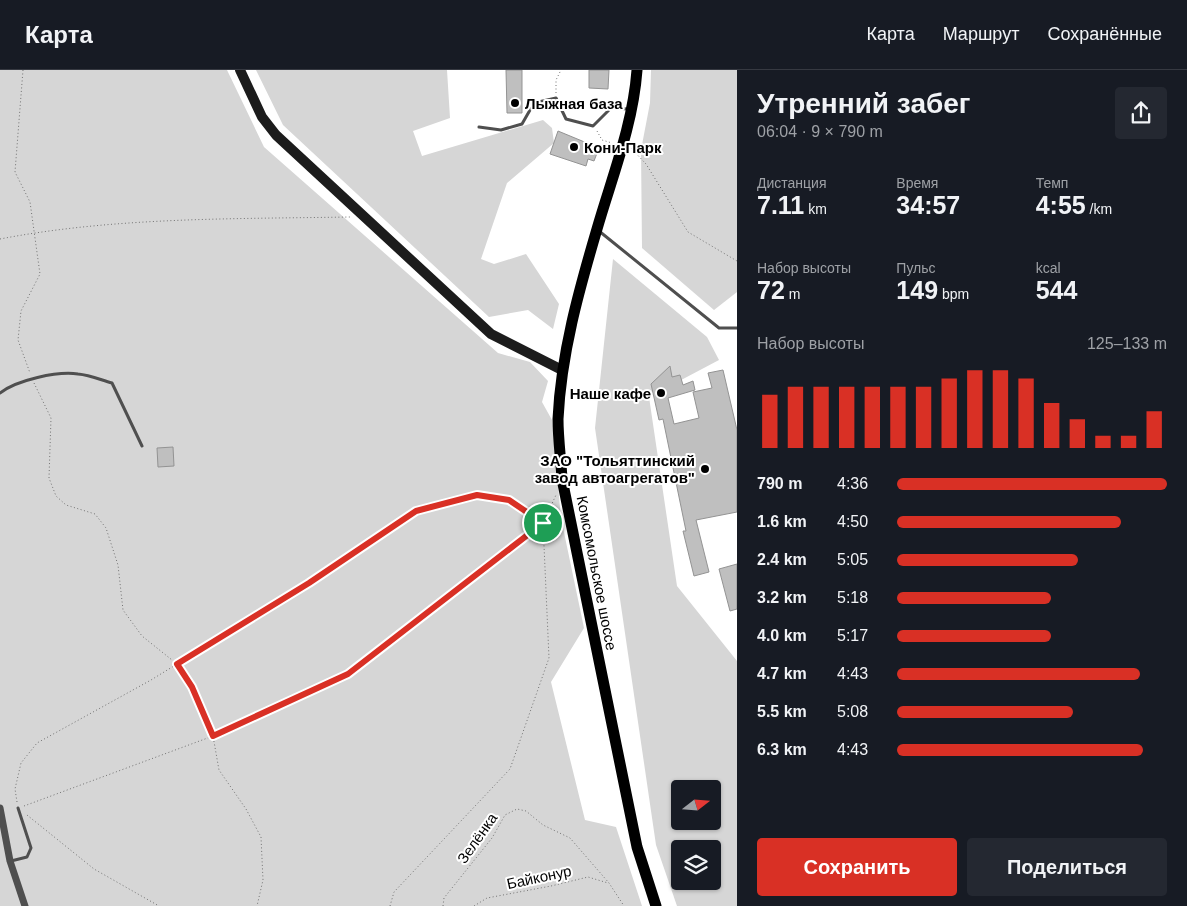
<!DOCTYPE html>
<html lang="ru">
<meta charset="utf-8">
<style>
:root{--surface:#171b24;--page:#242831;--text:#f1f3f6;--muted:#9ea1a6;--line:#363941;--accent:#d93025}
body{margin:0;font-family:Arial,sans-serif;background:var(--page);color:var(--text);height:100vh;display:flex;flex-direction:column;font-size:19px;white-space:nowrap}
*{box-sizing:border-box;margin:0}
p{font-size:16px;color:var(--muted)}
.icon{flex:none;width:28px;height:28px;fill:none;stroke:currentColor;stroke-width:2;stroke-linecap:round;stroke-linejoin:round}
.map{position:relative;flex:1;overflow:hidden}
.drawer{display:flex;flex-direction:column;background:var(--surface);width:450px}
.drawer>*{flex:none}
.needle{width:32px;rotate:73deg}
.controls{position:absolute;left:671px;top:710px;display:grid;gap:10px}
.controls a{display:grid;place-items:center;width:50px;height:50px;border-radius:5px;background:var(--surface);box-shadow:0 1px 4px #0004;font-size:25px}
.pin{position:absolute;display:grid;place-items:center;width:42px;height:42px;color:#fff;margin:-21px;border:2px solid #fff;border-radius:50%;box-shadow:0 1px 5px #0007}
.round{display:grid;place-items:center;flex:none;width:52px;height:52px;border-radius:5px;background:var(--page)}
.headline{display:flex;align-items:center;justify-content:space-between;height:85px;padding:0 20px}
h1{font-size:28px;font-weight:800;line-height:38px}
.stats{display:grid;grid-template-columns:repeat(3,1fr);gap:8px;height:85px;padding:5px 20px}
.stats div{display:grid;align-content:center}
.stats b{font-size:25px;font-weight:800}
.stats small{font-size:14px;font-weight:400}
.stats p{font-size:14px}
.chart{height:140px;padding:10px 20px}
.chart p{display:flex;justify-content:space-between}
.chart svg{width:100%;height:90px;margin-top:5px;stroke:var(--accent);stroke-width:6}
.button{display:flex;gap:10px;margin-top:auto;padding:10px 20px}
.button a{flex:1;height:58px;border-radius:5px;background:var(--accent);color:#fff;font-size:20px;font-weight:800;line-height:58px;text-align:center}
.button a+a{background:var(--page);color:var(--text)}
ul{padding:0 20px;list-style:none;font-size:16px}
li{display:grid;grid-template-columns:80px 60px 1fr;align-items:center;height:38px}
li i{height:12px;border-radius:6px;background:var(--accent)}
header{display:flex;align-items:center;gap:30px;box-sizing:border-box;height:70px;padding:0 25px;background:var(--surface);border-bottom:1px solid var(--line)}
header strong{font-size:24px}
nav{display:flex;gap:28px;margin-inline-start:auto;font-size:18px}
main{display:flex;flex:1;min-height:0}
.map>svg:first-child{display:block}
</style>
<header>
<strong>Карта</strong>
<nav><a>Карта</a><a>Маршрут</a><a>Сохранённые</a></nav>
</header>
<main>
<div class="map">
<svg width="737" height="836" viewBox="0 0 737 836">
<rect width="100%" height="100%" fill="#fff"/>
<g fill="#d6d6d6" fill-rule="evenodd">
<polygon points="0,0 227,0 264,77 498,283 530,292 548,311 542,332 552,350 561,448 584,558 551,612 585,750 616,757 642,836 0,836"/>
<polygon points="256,0 447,0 450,48 413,61 422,86 543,50 552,58 554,73 507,113 481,189 494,194 526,184 559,234 553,259 528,240 489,247 283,55"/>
<polygon points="651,0 737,0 737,222 714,240 642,178 641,80 650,33"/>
<path d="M613 189 707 267 719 290 649 327 677 516 737 591V836H677L656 775 595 358ZM680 719H712V751H680ZM680 779H712V811H680Z"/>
</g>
<g fill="#bfbfbf" stroke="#939393">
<polygon points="506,0 522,0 522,43 507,43"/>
<polygon points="589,0 609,0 608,19 589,18"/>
<polygon points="558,61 599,78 594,91 588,89 586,96 550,84"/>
<polygon points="670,296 672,307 680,305 683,315 693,311 695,320 668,328 674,354 699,348 693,322 712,318 708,303 723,300 737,360 737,442 696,450 709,502 694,506 683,461 686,461 663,349 659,350 651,314"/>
<polygon points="173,377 174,396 158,397 157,378"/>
<polygon points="737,494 737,539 730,541 719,499"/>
</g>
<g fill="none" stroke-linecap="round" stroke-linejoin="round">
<g stroke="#717171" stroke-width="1" stroke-dasharray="1 2.5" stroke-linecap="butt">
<polyline points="23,0 15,102 30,132 40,204 21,241 18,270 30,303"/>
<polyline points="556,23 556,10 561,0"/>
<polyline points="597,61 602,70 612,73"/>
<polyline points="631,78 646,94 688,162 737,191"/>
<path d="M0 169C115 147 233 149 350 147"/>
<polyline points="34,313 51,348 49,408 56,426 66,435 95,444 106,458 118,495 123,540 142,566 177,594 192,617 213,666 219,700 246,739 261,767 263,810 257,836"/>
<polyline points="17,732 15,719 21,693 37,673 151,610 309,513 416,441 477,425 509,430 543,453"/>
<polyline points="24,736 213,666 348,604 543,453"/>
<polyline points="27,745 94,799 159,836"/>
<polyline points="390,836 394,822 510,699 549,588 543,453 556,425"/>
<polyline points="443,836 444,828 492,768 505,745 517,739 526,741 543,755 570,768 609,813 624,836"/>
<polyline points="474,836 487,828 551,816 588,807 608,813"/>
</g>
<g stroke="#4f4f4f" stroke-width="3">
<polyline points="479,57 501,60 522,54 534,33 556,28 566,49 593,56 611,38 628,39"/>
<polyline points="599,161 719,258 737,258"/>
<path d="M0 323C17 310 57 301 78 304 90 305 101 310 112 313L142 376"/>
<polyline points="11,791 27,787 31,778 18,738"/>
</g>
<polyline stroke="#4f4f4f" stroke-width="7" points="0,738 10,791 25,836"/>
<polyline stroke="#1c1c1c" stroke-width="10" points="240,0 262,47 276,65 491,264 562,300"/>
<path stroke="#000" stroke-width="11" d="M637 0C633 55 612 107 597 159 579 220 561 284 558 349 558 369 561 390 562 409L637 777 656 836"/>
</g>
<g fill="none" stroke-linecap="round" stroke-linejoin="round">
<defs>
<polygon id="route" points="477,425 509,430 543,453 348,604 213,666 192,617 177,594 309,513 416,441"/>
</defs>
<use href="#route" stroke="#fff" stroke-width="10"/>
<use href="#route" stroke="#d93025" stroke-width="6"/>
</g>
<g fill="#000" stroke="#fff" stroke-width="2">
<circle cx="515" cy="33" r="5"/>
<circle cx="574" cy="77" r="5"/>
<circle cx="661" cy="323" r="5"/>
<circle cx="705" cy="399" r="5"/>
</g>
<g text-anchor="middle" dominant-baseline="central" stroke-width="4" stroke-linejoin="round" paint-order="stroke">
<g font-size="15" font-weight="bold" fill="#000" stroke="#fff" text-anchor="start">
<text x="525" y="33">Лыжная база</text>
<text x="584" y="77">Кони-Парк</text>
<text x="651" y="323" text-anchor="end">Наше кафе</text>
<text x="695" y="390" text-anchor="end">ЗАО "Тольяттинский<tspan x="695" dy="17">завод автоагрегатов"</tspan></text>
</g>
<g font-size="15" fill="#000" stroke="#fff">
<text transform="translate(597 503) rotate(79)">Комсомольское шоссе</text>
<text transform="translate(477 768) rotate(-55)">Зелёнка</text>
<text transform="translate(539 807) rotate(-12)">Байконур</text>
</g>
</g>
</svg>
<div class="controls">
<a><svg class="needle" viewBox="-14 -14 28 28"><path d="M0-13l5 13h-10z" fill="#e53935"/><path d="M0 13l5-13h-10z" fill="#9ea1a6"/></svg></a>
<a><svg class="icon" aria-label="layers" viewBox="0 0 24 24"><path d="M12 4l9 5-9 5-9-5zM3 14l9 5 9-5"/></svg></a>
</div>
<div class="pin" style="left:543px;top:453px;background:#1e9e55"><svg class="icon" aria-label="arrive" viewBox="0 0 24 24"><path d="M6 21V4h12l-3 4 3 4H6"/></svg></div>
</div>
<section class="drawer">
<div class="headline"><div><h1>Утренний забег</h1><p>06:04 · 9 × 790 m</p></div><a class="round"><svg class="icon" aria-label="share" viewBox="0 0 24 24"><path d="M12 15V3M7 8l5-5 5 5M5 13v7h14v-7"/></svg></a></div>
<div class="stats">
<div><p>Дистанция</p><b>7.11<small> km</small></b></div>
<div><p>Время</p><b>34:57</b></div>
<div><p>Темп</p><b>4:55<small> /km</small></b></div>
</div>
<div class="stats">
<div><p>Набор высоты</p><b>72<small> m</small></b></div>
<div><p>Пульс</p><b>149<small> bpm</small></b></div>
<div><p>kcal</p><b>544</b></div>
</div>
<div class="chart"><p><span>Набор высоты</span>125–133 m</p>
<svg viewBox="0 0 160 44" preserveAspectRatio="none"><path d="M5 44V18M15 44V14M25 44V14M35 44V14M45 44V14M55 44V14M65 44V14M75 44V10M85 44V6M95 44V6M105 44V10M115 44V22M125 44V30M135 44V38M145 44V38M155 44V26"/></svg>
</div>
<ul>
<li><b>790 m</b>4:36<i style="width:100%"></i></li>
<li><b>1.6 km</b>4:50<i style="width:83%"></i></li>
<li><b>2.4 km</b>5:05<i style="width:67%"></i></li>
<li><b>3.2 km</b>5:18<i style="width:57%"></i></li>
<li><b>4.0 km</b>5:17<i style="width:57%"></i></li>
<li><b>4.7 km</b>4:43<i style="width:90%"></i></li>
<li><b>5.5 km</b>5:08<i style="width:65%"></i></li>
<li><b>6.3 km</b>4:43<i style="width:91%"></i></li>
</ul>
<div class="button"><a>Сохранить</a><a>Поделиться</a></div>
</section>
</main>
